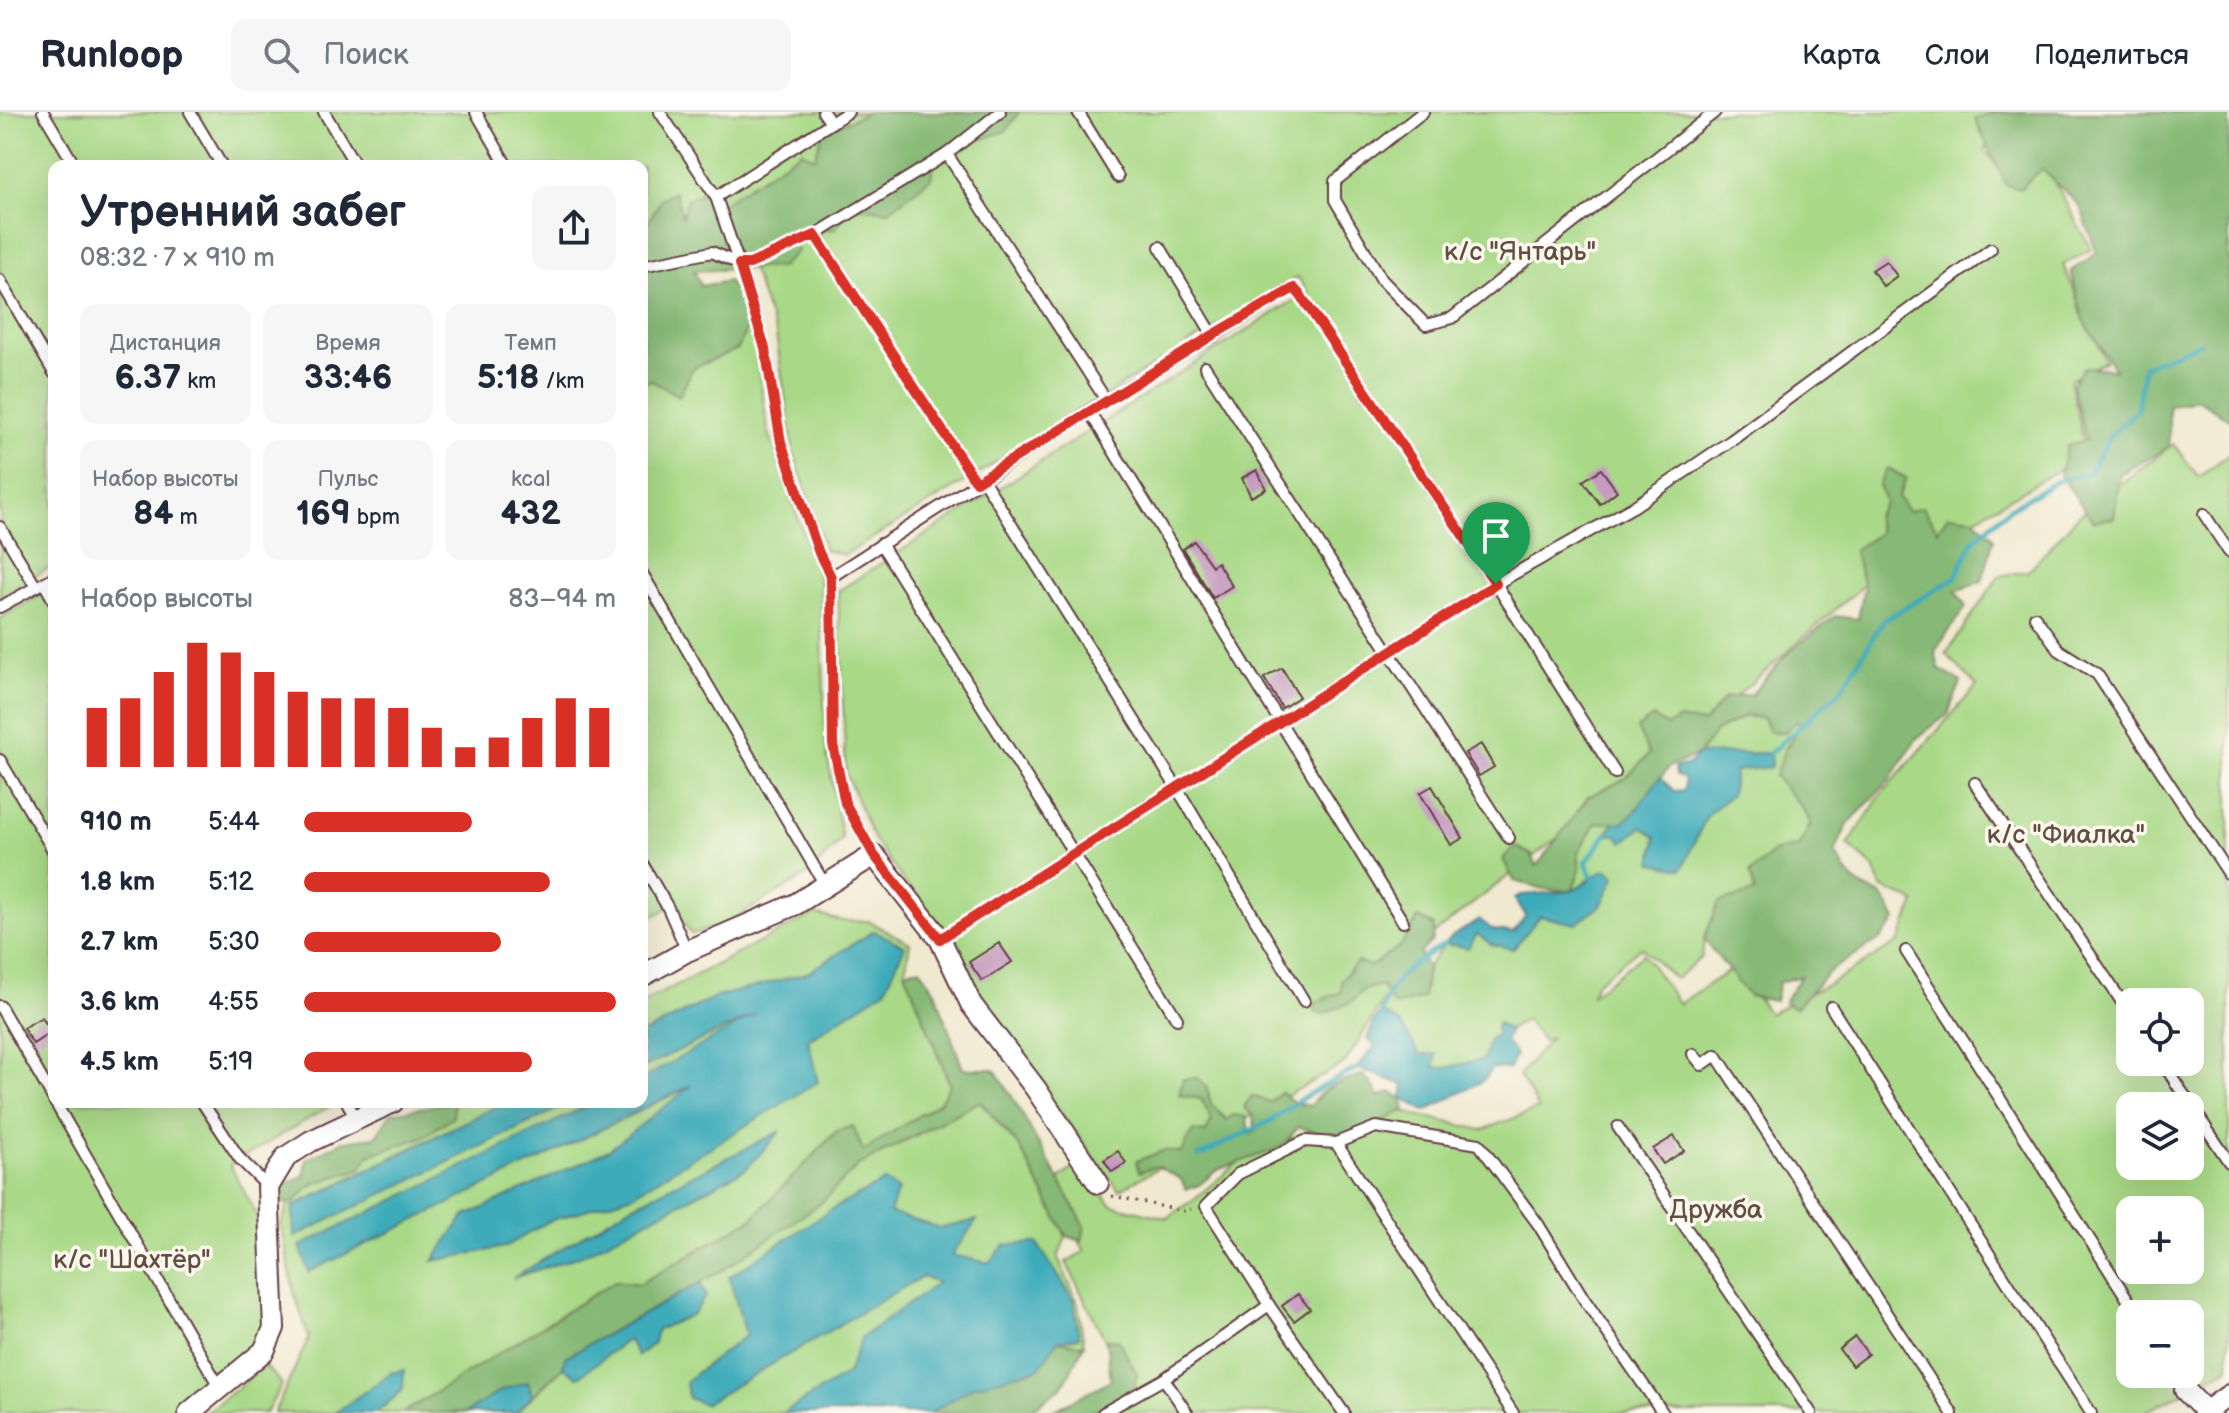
<!DOCTYPE html>
<html lang="ru">
<meta charset="utf-8">
<style>
:root{--surface:#fff;--page:#f6f6f7;--text:#1f2937;--muted:#747a83;--line:#e0e1e3;--accent:#d93025}
body{margin:0;font-family:"Balsamiq Sans",sans-serif;background:var(--page);color:var(--text);height:100vh;display:flex;flex-direction:column;font-size:30px;white-space:nowrap}
*{box-sizing:border-box;margin:0}
p{font-size:26px;color:var(--muted)}
.icon{flex:none;width:44px;height:44px;fill:none;stroke:currentColor;stroke-width:2;stroke-linecap:round;stroke-linejoin:round}
.map{position:relative;flex:1;overflow:hidden}
.side{position:absolute;left:48px;top:48px;width:600px;height:948px;display:flex;flex-direction:column;background:var(--surface);border-radius:16px;box-shadow:0 8px 32px #0002}
.side>*{flex:none}
.controls{position:absolute;left:2116px;top:876px;display:grid;gap:16px}
.controls a{display:grid;place-items:center;width:88px;height:88px;border-radius:16px;background:var(--surface);box-shadow:0 8px 32px #0002;font-size:40px}
.pin{position:absolute;display:grid;place-items:center;width:68px;height:68px;color:#fff;margin:-82px -34px;border-radius:50% 50% 50% 0;rotate:-45deg;box-shadow:0 0 8px #0007}
.pin .icon{rotate:45deg}
.round{display:grid;place-items:center;flex:none;width:84px;height:84px;border-radius:16px;background:var(--page)}
.overview{display:flex;align-items:center;justify-content:space-between;height:136px;padding:0 32px}
h1{font-size:44px;font-weight:700;line-height:60px}
.metrics{display:grid;grid-template-columns:repeat(3,1fr);gap:12px;height:136px;padding:8px 32px}
.metrics div{display:grid;align-content:center;border-radius:16px;background:var(--page);text-align:center}
.metrics b{font-size:34px;font-weight:700}
.metrics small{font-size:22px;font-weight:400}
.metrics p{font-size:22px}
.chart{height:224px;padding:16px 32px}
.chart p{display:flex;justify-content:space-between}
.chart svg{width:100%;height:144px;margin-top:8px;stroke:var(--accent);stroke-width:6}
ul{padding:0 32px;list-style:none;font-size:26px}
li{display:grid;grid-template-columns:128px 96px 1fr;align-items:center;height:60px}
li i{height:20px;border-radius:10px;background:var(--accent)}
header{display:flex;align-items:center;gap:48px;box-sizing:border-box;height:112px;padding:0 40px;background:var(--surface);border-bottom:2px solid var(--line)}
header strong{font-size:38px}
nav{display:flex;gap:44px;margin-inline-start:auto;font-size:28px}
.search{width:560px;height:72px;background:var(--page);display:flex;align-items:center;gap:20px;box-sizing:border-box;padding:0 28px;border-radius:16px;color:var(--muted);font-size:30px}
.map>svg:first-child{display:block}
</style>
<header>
<strong>Runloop</strong>
<div class="search"><svg class="icon" aria-label="search" viewBox="0 0 24 24"><circle cx="10" cy="10" r="6"/><path d="M15 15l6 6"/></svg>Поиск</div>
<nav><a>Карта</a><a>Слои</a><a>Поделиться</a></nav>
</header>
<div class="map">
<svg width="2229" height="1301" viewBox="0 0 2229 1301">
<rect width="100%" height="100%" fill="#fbf7ec"/>
<filter id="ink" filterUnits="userSpaceOnUse"><feTurbulence type="fractalNoise" baseFrequency=".0125" numOctaves="2"/><feDisplacementMap in="SourceGraphic" scale="16" xChannelSelector="R" yChannelSelector="G"/><feConvolveMatrix kernelMatrix="1 2 1 2 8 2 1 2 1" color-interpolation-filters="sRGB"/></filter>
<filter id="wash" filterUnits="userSpaceOnUse"><feTurbulence type="fractalNoise" baseFrequency=".006" numOctaves="4" result="noise"/><feDisplacementMap in="SourceGraphic" scale="32" xChannelSelector="R" yChannelSelector="G"/><feGaussianBlur stdDeviation="1.8" result="paint"/><feColorMatrix in="noise" values="0 0 0 0 0 0 0 0 0 0 0 0 0 0 0 0 0 1.4 0 .05"/><feComposite in="paint" operator="in"/></filter>
<g filter="url(#wash)">
<rect width="100%" height="100%" fill="#f0e9d0"/>
<g fill="#a9d987" stroke="#7a7c59" stroke-width="2" fill-rule="evenodd">
<path d="M0 0H2015L1985 37 2008 70 2039 41 2091 137 2063 153 2106 249 2070 268 2086 342 1869 468 1707 610 1413 838 1423 886 1427 856 1445 832 1469 833 1476 821 1491 832 1513 837 1540 804 1576 812 1591 765 1572 779 1580 758 1578 740 1596 711 1615 710 1606 722 1642 715 1656 725 1682 756 1707 703 1731 683 1735 659 1771 654 1769 641 1699 642 1715 620 1744 604 1796 609 1801 614 1784 639 1802 696 1811 710 1800 734 1773 740 1755 780 1704 827 1702 845 1675 867 1641 835 1596 871 1592 883 1643 842 1679 892 1736 854 1769 902 1829 872 1899 830 1915 790 1881 775 1874 755 1848 733 1880 684 1977 574 1946 542 1999 464 2028 459 2079 403 2173 332 2199 365 2229 342V1255L2144 1301H1072L1126 1270 1066 1150 1085 1139 1049 1076 1077 1053 1112 1093 1167 1106 1194 1087 1240 1049 1372 993 1482 1018 1539 997 1519 963 1552 925 1543 929 1526 907 1509 918 1498 911 1496 924 1490 926 1484 947 1444 956 1434 955 1420 944 1400 911 1381 900 1385 885 1345 951 1119 1078 975 887 928 802 874 728 846 662 838 479 1307 180 1298 165 845 443 825 438 793 339 776 222 729 97 642 141V54H54V453L0 484ZM2130 890H2190V950H2130ZM2130 994H2190V1054H2130ZM2130 1098H2190V1158H2130ZM2130 1202H2190V1262H2130Z"/>
<polygon points="752,216 768,318 820,470 826,636 842,727 809,762 719,815 691,822 673,793 642,811 642,263"/>
<polygon points="54,476 54,990 337,990 230,1053 259,1107 270,1212 259,1234 180,1301 0,1301 0,506"/>
<path d="M814 802 842 809H868L910 831 905 859 950 973 940 990 863 1039 837 1019 752 1107 639 1172 615 1169 403 1301H376L403 1278 391 1261 335 1301H274L309 1226 294 1180 281 1112 291 1086 453 990H505L293 1094 295 1124 572 990H595L301 1134 309 1159 697 971 609 1038 464 1105 505 1135 549 1109 630 1084 808 928 884 878 874 819 807 861 713 886 642 922V891ZM778 1021 582 1143 517 1164 630 1095Z"/>
<polygon points="769,895 660,958 642,967 642,956"/>
<polygon points="980,989 1020,1036 1066,1124 1058,1146 1078,1191 1084,1233 1039,1279 930,1301 974,1274 989,1151 951,1143 976,1109 940,1116 889,1101 746,1223 704,1292 923,1164 939,1171 862,1225 847,1262 783,1301 516,1301 563,1255 578,1265 628,1227 638,1243 657,1218 693,1202 706,1184 700,1171 821,1091 859,1053"/>
<polygon points="265,1254 282,1272 266,1301 205,1301"/>
</g>
<g fill="#86b974" stroke="#686c50" stroke-width="2">
<polygon points="867,0 1019,0 1006,19 935,43 931,66 889,99 852,94 835,117 795,120 797,139 781,155 694,159 701,174 728,169 742,183 751,204 738,237 693,256 679,284 650,268 642,274 642,120 662,86 675,80 682,104 687,87 702,81 715,96 802,39 815,46 822,21"/>
<polygon points="1998,0 2229,0 2229,307 2197,287 2169,294 2169,335 2120,362 2114,406 2093,409 2060,363 2067,333 2086,328 2072,272 2084,255 2115,257 2083,208 2071,159 2097,141 2080,94 2042,57 2020,77 2006,73 1975,7"/>
<path d="M1887 356 1906 366 1898 385 1908 399 1922 395 1938 418 1948 403 1974 406 1994 426 1982 469 1956 479 1966 495 1935 539 1939 557 1961 570 1948 602 1917 626 1890 668 1847 713 1835 740C1850 768 1852 772 1882 783L1896 808 1881 826 1830 859 1795 896 1784 890 1801 864 1779 870 1775 889 1749 884 1704 827 1719 790 1755 780 1750 761 1773 740 1800 734 1811 711 1802 696 1775 664 1784 639 1800 614 1797 609 1785 620H1769L1763 606 1744 604 1715 620 1699 642 1669 655 1634 701 1622 711H1596L1578 740 1580 758 1572 779 1544 777 1514 769 1503 747 1515 734 1532 743 1537 754 1589 684 1625 667 1649 642 1637 616 1653 605 1667 614 1679 607 1704 611 1725 586 1751 583 1786 543 1835 504 1858 507 1864 476 1854 438 1879 421 1876 404 1885 390 1879 373Z"/>
<polygon points="1418,806 1434,814 1433,828 1420,841 1427,856 1423,886 1394,894 1381,873 1363,878 1352,890 1322,902 1315,899 1316,890 1341,880 1341,868 1357,850 1371,854 1400,834"/>
<polygon points="920,856 935,879 963,957 994,957 1010,981 1085,1114 1082,1129 1066,1124 1020,1036 980,989 859,1053 821,1091 723,1158 566,1245 563,1255 532,1284 528,1270 502,1278 466,1301 403,1301 615,1169 639,1172 752,1107 837,1019 853,1014 863,1039 940,990 950,972 905,859"/>
<path d="M1363 963 1373 973 1379 985 1391 980 1402 986 1405 998 1383 1009 1337 1026 1298 1015 1283 1035 1217 1058 1199 1073 1186 1078 1181 1067 1157 1054 1139 1060 1136 1049 1165 1038 1181 1041 1193 1019 1206 1021 1212 1008 1201 987 1179 983 1183 967 1197 966 1207 975 1211 992 1227 1008 1233 1003 1246 1005 1250 1022 1256 1019 1253 1004 1244 995 1252 984 1270 990 1281 980 1295 991 1310 994C1325 973 1340 970 1363 963Z"/>
<polygon points="454,990 453,1005 423,1025 369,1043 360,1057 312,1072 293,1091 276,1092 276,1077 304,1064 307,1047 344,1029 375,1025 391,1001"/>
<polygon points="1106,1227 1118,1228 1137,1262 1134,1275 1090,1301 1049,1301 1111,1268"/>
<polygon points="1057,1229 1084,1233 1063,1274 1027,1301 930,1301 974,1274 1039,1256"/>
</g>
<g fill="#3cabba" stroke="#436572" stroke-width="2">
<polygon points="1770,641 1771,655 1735,659 1731,683 1707,703 1682,757 1652,751 1656,725 1642,715 1623,730 1617,723 1606,723 1615,710 1622,711 1634,701 1660,665 1674,679 1684,678 1684,666 1676,663 1675,655 1689,652 1699,642"/>
<polygon points="1606,757 1615,765 1601,794 1576,812 1540,804 1513,837 1491,832 1477,822 1468,836 1445,832 1454,823 1480,808 1493,818 1513,820 1526,804 1515,786 1521,783 1572,779"/>
<polygon points="874,819 905,834 885,878 808,927 818,970 630,1084 549,1109 505,1135 433,1149 464,1105 609,1038 692,973 309,1160 300,1134 595,990 642,990 642,967 756,902 642,956 642,922 713,886 807,861"/>
<polygon points="1381,900 1400,911 1420,943 1436,942 1434,955 1445,956 1484,947 1490,926 1496,924 1497,911 1509,918 1505,929 1515,943 1509,957 1492,956 1484,968 1426,999 1402,986 1404,973 1357,956 1375,934 1368,927 1373,910"/>
<polygon points="505,990 572,990 294,1125 293,1095"/>
<polygon points="781,1019 746,1057 582,1143 513,1166 630,1095"/>
<polygon points="885,1069 898,1078 890,1101 940,1116 977,1108 952,1143 988,1151 1005,1133 1037,1131 1074,1188 1079,1225 1057,1229 1039,1256 974,1274 930,1301 783,1301 847,1262 862,1225 938,1171 923,1164 704,1292 688,1286 686,1269 746,1223 729,1165 830,1098"/>
<polygon points="700,1171 706,1184 693,1202 657,1218 654,1231 638,1244 628,1227 578,1265 563,1255 565,1245"/>
<polygon points="404,1258 403,1278 376,1301 335,1301 391,1261"/>
<polygon points="528,1270 532,1284 516,1301 466,1301 502,1278"/>
</g>
<g fill="none" stroke-linecap="round" stroke-linejoin="round">
<g stroke="#3cabba" stroke-width="5">
<polyline points="1770,641 1841,578 1883,509 1955,466 1973,429 2009,397 2057,369 2089,361 2111,323 2137,298 2144,254 2200,231"/>
<polyline points="1592,765 1586,750 1606,723"/>
<path d="M1381 900C1394 861 1412 853 1445 832"/>
<polyline points="1199,1044 1272,1008 1304,985 1357,956"/>
</g>
</g>
<g id="blocks">
<g fill="#c69bc1">
<polygon points="1886,149 1897,164 1883,174 1872,158"/>
<polygon points="1601,357 1617,379 1600,392 1583,369"/>
<polygon points="1257,358 1266,377 1251,385 1242,366"/>
<polygon points="1194,429 1212,454 1217,450 1232,474 1213,486 1183,437"/>
<polygon points="1282,556 1299,585 1282,596 1264,566"/>
<polygon points="1481,632 1494,655 1479,664 1465,641"/>
<polygon points="1432,674 1463,726 1451,733 1420,681"/>
<polygon points="999,831 1012,850 982,869 969,850"/>
<polygon points="42,905 51,920 33,932 23,916"/>
<polygon points="1674,1024 1684,1039 1663,1052 1653,1037"/>
<polygon points="1118,1039 1126,1051 1112,1060 1104,1048"/>
<polygon points="1298,1182 1310,1197 1294,1209 1282,1194"/>
<polygon points="1855,1225 1868,1242 1852,1254 1839,1237"/>
</g>
</g>
</g>
<g filter="url(#ink)">
<use href="#blocks" fill-opacity="0" stroke="#633d44" stroke-width="2"/>
<g fill="none" stroke-linecap="round" stroke-linejoin="round">
<defs>
<g id="lane">
<polyline points="43,0 75,54"/>
<polyline points="190,0 222,54"/>
<polyline points="324,0 356,54"/>
<polyline points="476,0 507,54"/>
<polyline points="660,0 716,85"/>
<polyline points="823,0 831,11"/>
<polyline points="1078,0 1118,65"/>
<polyline points="1423,0 1335,69 1335,88 1382,168 1426,213 1452,206 1715,0"/>
<polyline points="947,42 1106,288"/>
<polyline points="815,123 976,370"/>
<polyline points="1160,135 1213,223"/>
<polyline points="642,154 712,140 739,152 716,85 848,0"/>
<polyline points="0,168 54,261"/>
<polyline points="1205,255 1509,726"/>
<polyline points="1089,299 1403,810"/>
<polyline points="982,366 1177,676 1304,889"/>
<polyline points="2204,402 2229,440"/>
<polyline points="0,415 36,475"/>
<polyline points="881,432 1177,907"/>
<polyline points="642,461 825,773"/>
<polyline points="831,465 1106,288 1294,176 1301,184 1496,472 940,827"/>
<polyline points="44,471 54,489"/>
<polyline points="0,495 54,465"/>
<polyline points="2035,505 2059,538 2097,562 2229,762"/>
<polyline points="0,648 54,740"/>
<polyline points="1615,661 1496,472 1633,395 1732,328 1991,137"/>
<polyline points="1975,671 2130,902"/>
<polyline points="874,743 845,691 833,632 831,465 819,441 781,330 765,236 739,152 750,152 815,123 947,42 1000,0"/>
<polyline points="642,751 668,796 687,839"/>
<polyline points="1906,839 2137,1202"/>
<polyline points="0,894 54,988"/>
<polyline points="1831,895 2091,1301"/>
<polyline points="1693,942 1702,953 1716,943 1952,1301"/>
<polyline points="2162,950 2229,1050"/>
<polyline points="55,990 220,1276"/>
<polyline points="202,990 240,1047 268,1075"/>
<polyline points="347,990 356,1007"/>
<polyline points="1618,1015 1811,1301"/>
<polyline points="1336,1031 1376,1015 1479,1032 1538,1112 1584,1187 1663,1301"/>
<polyline points="1269,1193 1344,1301"/>
<polyline points="2175,1262 2185,1278"/>
<polyline points="1164,1267 1187,1301"/>
<polyline points="1103,1301 1164,1267 1269,1193 1206,1094 1238,1062 1305,1029 1336,1031 1513,1301"/>
</g>
<g id="street">
<polyline points="642,864 687,839 796,792 874,743 940,827 971,892 1036,977 1098,1071"/>
<polyline points="2185,1278 2206,1300"/>
<polyline points="189,1301 264,1239 274,1216 268,1075 286,1045 311,1029 393,990"/>
<polyline points="2204,1301 2229,1283"/>
</g>
</defs>
<use href="#lane" stroke="#633d44" stroke-width="14"/>
<use href="#street" stroke="#633d44" stroke-width="24"/>
<polyline stroke="#633d44" stroke-width="3" stroke-dasharray="2 6" stroke-linecap="butt" points="1112,1084 1184,1099 1191,1097"/>
<use href="#lane" stroke="#fff" stroke-width="10"/>
<use href="#street" stroke="#fff" stroke-width="20"/>
</g>
</g>
<g fill="none" stroke-linecap="round" stroke-linejoin="round" filter="url(#ink)">
<defs>
<polygon id="route" points="815,123 976,370 1213,223 1294,176 1301,184 1496,472 940,827 874,743 845,691 833,632 831,465 819,441 781,330 765,236 739,152 750,152"/>
</defs>
<use href="#route" stroke="#fff" stroke-width="16"/>
<use href="#route" stroke="#d93025" stroke-width="10"/>
</g>
<g text-anchor="middle" dominant-baseline="central" stroke-width="7" stroke-linejoin="round" paint-order="stroke">
<g font-size="26" fill="#624e42" stroke="#fbf7ec">
<text x="1520" y="140">к/с "Янтарь"</text>
<text x="2066" y="723">к/с "Фиалка"</text>
<text x="1716" y="1098">Дружба</text>
<text x="132" y="1148">к/с "Шахтёр"</text>
</g>
</g>
</svg>
<div class="controls">
<a><svg class="icon" aria-label="locate" viewBox="0 0 24 24"><circle cx="12" cy="12" r="6"/><path d="M12 2v4M12 18v4M2 12h4M18 12h4"/></svg></a>
<a><svg class="icon" aria-label="layers" viewBox="0 0 24 24"><path d="M12 4l9 5-9 5-9-5zM3 14l9 5 9-5"/></svg></a>
<a>+</a>
<a>−</a>
</div>
<div class="pin" style="left:1496px;top:472px;background:#1e9e55"><svg class="icon" aria-label="arrive" viewBox="0 0 24 24"><path d="M6 21V4h12l-3 4 3 4H6"/></svg></div>
<section class="side">
<div class="overview"><div><h1>Утренний забег</h1><p>08:32 · 7 × 910 m</p></div><a class="round"><svg class="icon" aria-label="share" viewBox="0 0 24 24"><path d="M12 15V3M7 8l5-5 5 5M5 13v7h14v-7"/></svg></a></div>
<div class="metrics">
<div><p>Дистанция</p><b>6.37<small> km</small></b></div>
<div><p>Время</p><b>33:46</b></div>
<div><p>Темп</p><b>5:18<small> /km</small></b></div>
</div>
<div class="metrics">
<div><p>Набор высоты</p><b>84<small> m</small></b></div>
<div><p>Пульс</p><b>169<small> bpm</small></b></div>
<div><p>kcal</p><b>432</b></div>
</div>
<div class="chart"><p><span>Набор высоты</span>83–94 m</p>
<svg viewBox="0 0 160 44" preserveAspectRatio="none"><path d="M5 44V26M15 44V23M25 44V15M35 44V6M45 44V9M55 44V15M65 44V21M75 44V23M85 44V23M95 44V26M105 44V32M115 44V38M125 44V35M135 44V29M145 44V23M155 44V26"/></svg>
</div>
<ul>
<li><b>910 m</b>5:44<i style="width:54%"></i></li>
<li><b>1.8 km</b>5:12<i style="width:79%"></i></li>
<li><b>2.7 km</b>5:30<i style="width:63%"></i></li>
<li><b>3.6 km</b>4:55<i style="width:100%"></i></li>
<li><b>4.5 km</b>5:19<i style="width:73%"></i></li>
</ul>
</section>
</div>
